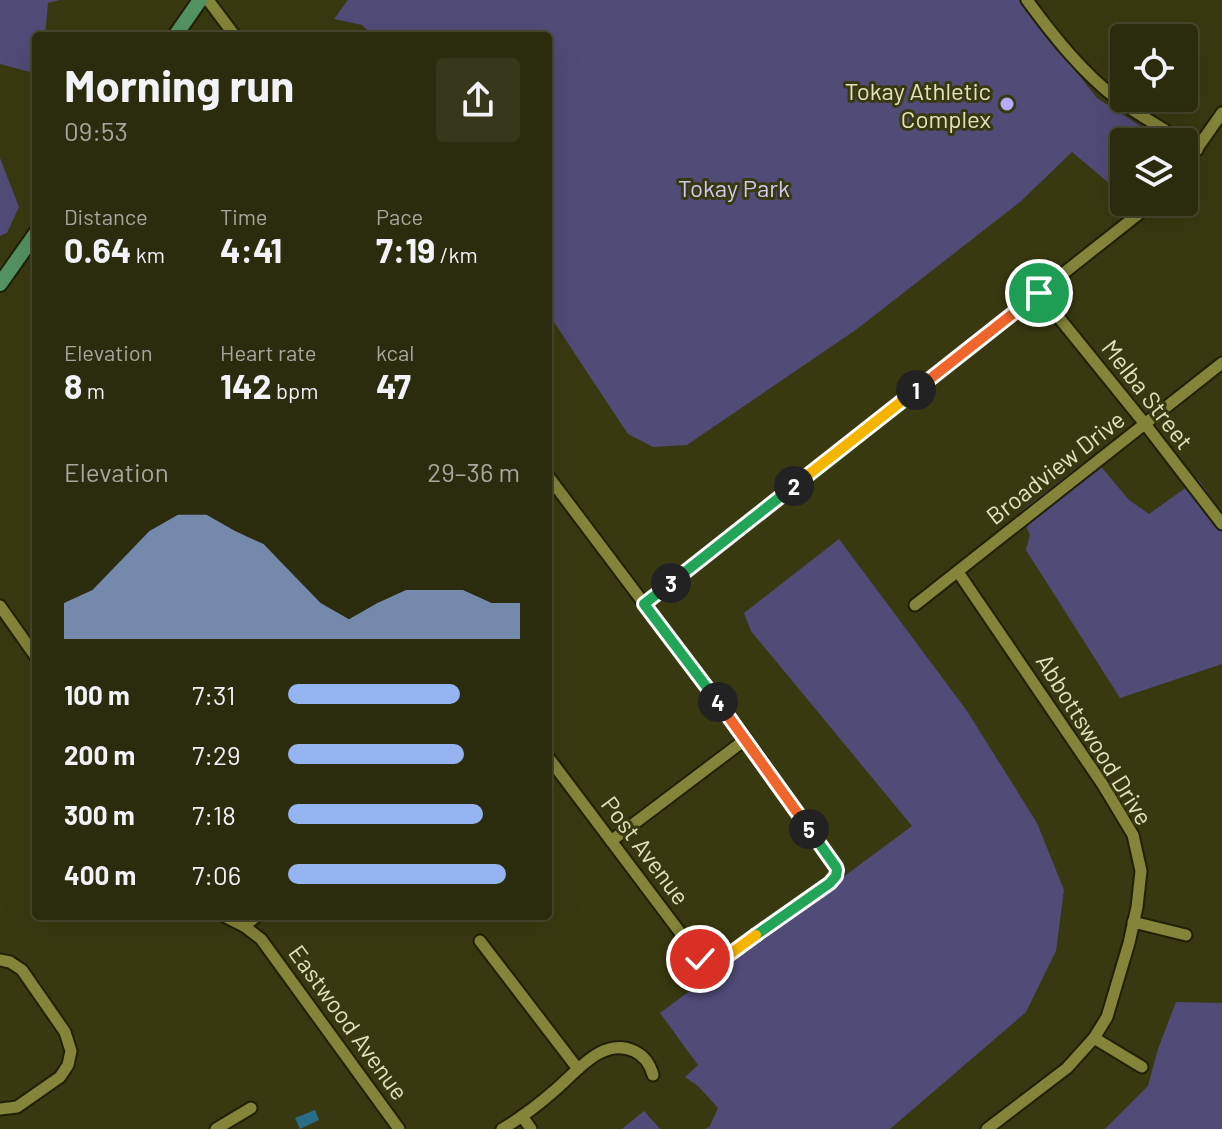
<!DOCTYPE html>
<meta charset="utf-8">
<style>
:root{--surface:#2b2b0d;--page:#37371b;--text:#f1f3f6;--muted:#a6a79d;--line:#47472e;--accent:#95b2f1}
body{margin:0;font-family:Barlow,sans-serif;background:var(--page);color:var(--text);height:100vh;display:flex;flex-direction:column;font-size:30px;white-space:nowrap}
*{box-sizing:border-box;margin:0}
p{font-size:26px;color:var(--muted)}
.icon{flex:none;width:44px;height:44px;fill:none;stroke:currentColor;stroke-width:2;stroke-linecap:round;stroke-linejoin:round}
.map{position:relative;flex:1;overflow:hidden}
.details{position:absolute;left:32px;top:32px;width:520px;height:888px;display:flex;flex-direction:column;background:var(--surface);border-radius:8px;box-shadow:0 8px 32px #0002,0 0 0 2px var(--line)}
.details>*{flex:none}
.tools{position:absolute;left:1110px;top:24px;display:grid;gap:16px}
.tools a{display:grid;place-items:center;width:88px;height:88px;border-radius:8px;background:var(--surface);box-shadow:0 8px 32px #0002,0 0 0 2px var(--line);font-size:40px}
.pin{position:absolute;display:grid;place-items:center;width:68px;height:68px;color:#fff;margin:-34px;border:4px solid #fff;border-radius:50%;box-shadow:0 2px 8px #0007}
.km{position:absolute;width:40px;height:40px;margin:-20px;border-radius:50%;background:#222;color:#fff;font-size:22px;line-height:40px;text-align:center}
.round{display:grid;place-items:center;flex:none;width:84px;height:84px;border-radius:8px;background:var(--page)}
.head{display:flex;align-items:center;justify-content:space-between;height:136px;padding:0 32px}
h1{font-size:44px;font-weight:700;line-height:60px}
.metrics{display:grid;grid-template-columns:repeat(3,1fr);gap:12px;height:136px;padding:8px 32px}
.metrics div{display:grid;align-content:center}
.metrics b{font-size:34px;font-weight:700}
.metrics small{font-size:22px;font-weight:400}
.metrics p{font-size:22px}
.chart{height:224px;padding:16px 32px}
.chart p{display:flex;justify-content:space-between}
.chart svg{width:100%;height:144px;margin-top:8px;fill:var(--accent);opacity:.7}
ul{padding:0 32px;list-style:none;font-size:26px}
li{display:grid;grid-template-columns:128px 96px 1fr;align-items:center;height:60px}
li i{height:20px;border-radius:10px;background:var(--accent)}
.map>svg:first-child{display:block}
</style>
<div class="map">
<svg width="1222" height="1129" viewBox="0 0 1222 1129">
<rect width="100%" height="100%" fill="#393911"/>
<g fill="#514b78">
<polygon points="0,0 60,0 48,3 45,36 36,36 36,61 30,72 0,64"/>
<polygon points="348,0 1019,0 1097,98 1165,142 1124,142 1124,196 1072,152 1020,202 857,329 687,445 653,447 628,434 548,313 548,36 373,36 362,25 334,19"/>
<polygon points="0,158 19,207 7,233 0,236"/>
<polygon points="1092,456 1129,500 1149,514 1198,479 1222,513 1222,664 1120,698 1026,550 1030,535 1020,512"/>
<polygon points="839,539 967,711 1037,823 1064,890 1056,951 1026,1012 890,1129 705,1129 710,1126 718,1108 698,1086 685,1077 698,1065 660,1013 912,826 751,631 744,613"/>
<polygon points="1176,1002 1222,1003 1222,1129 1105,1129 1148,1086 1158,1049"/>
<polygon points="644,1111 660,1129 622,1129"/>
</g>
<polygon fill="#296d89" points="315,1110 319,1120 300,1129 295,1118"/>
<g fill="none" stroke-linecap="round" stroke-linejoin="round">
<defs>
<g id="minor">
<polyline points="208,0 235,36"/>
<path d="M1027 0C1054 37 1082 72 1118 100 1143 118 1171 133 1197 150"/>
<polyline points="1184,167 1222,113"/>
<polyline points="1039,293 1145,424 1222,524"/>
<polyline points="548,476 746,739 836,867 837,873 830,883 715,965 708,965 700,959 548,757"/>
<polyline points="958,572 1103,785 1133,835 1141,871 1137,907 1129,943 1107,1017 1094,1038 1067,1068 987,1129"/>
<polyline points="644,604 1136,216 1152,202"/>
<polyline points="915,605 1222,363"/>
<polyline points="0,606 36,657"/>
<polyline points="611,841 746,739"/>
<polyline points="224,916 244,926 261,939 399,1129"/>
<polyline points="1133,922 1186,935"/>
<polyline points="244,926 257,916"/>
<polyline points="480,941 578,1069"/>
<polyline points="0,960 10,962 22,970 65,1032 71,1051 68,1065 60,1077 17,1107 0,1109"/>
<polyline points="1094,1038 1142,1067"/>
<polyline points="522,1116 531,1129"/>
<polyline points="216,1129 251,1108"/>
<path d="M502 1129C521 1118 538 1105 554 1091 575 1074 602 1036 634 1051 645 1056 650 1064 653 1075"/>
</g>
<g id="major">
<polyline points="175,36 200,0"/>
<polyline points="0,284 36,233"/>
</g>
</defs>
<use href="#minor" stroke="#202008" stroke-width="15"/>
<use href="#major" stroke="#202008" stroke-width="18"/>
<use href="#minor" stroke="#84843a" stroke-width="11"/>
<use href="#major" stroke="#539362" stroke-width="14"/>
</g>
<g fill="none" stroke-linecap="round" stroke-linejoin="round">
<defs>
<polyline id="split-1" points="916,390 1039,293"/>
<polyline id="split-2" points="794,486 916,390"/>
<polyline id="split-3" points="671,583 794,486"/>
<polyline id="split-4" points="671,583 644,604 718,702"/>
<polyline id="split-5" points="718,702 809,829"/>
<polyline id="split-6" points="756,935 830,883 836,876 837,870 836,867 809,829"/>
<polyline id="split-7" points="700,959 708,965 715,965 756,935"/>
</defs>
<use href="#split-1" stroke="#fff" stroke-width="16"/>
<use href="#split-2" stroke="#fff" stroke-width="16"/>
<use href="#split-3" stroke="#fff" stroke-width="16"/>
<use href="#split-4" stroke="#fff" stroke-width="16"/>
<use href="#split-5" stroke="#fff" stroke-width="16"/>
<use href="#split-6" stroke="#fff" stroke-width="16"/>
<use href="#split-7" stroke="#fff" stroke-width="16"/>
<use href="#split-1" stroke="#f0652b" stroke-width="10"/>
<use href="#split-2" stroke="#f5b400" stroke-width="10"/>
<use href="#split-3" stroke="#22a559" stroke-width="10"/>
<use href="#split-4" stroke="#22a559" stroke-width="10"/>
<use href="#split-5" stroke="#f0652b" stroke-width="10"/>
<use href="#split-6" stroke="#22a559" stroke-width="10"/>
<use href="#split-7" stroke="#f5b400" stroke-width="10"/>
</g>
<circle fill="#b5acf8" stroke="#393911" stroke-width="3" cx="1007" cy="104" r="8"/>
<g text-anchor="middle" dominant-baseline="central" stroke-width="6" stroke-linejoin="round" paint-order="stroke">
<g font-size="24" fill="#e1e2be" stroke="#393911" text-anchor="end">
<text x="991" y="90">Tokay Athletic<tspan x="991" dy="28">Complex</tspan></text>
</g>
<g font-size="24" fill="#cdcaef" stroke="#393911">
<text x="734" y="187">Tokay Park</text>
</g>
<g font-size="24" fill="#e1e2be" stroke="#393911">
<text transform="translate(1148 394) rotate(52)">Melba Street</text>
<text transform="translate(1055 467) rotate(-38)">Broadview Drive</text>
<text transform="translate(1095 739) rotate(58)">Abbottswood Drive</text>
<text transform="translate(646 850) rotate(53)">Post Avenue</text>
<text transform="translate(349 1022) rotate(54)">Eastwood Avenue</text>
</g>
</g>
</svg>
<div class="tools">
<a><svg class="icon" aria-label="locate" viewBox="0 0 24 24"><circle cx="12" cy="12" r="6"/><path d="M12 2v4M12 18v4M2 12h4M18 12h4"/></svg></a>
<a><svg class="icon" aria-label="layers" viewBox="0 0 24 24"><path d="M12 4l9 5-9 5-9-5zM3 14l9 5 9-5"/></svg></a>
</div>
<div class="pin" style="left:1039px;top:293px;background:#1e9e55"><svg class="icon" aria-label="arrive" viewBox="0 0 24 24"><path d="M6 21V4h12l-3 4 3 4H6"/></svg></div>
<div class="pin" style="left:700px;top:959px;background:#d93025"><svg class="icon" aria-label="check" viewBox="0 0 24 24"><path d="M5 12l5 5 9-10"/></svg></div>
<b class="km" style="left:916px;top:390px">1</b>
<b class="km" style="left:794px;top:486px">2</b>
<b class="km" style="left:671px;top:583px">3</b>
<b class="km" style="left:718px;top:702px">4</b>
<b class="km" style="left:809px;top:829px">5</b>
<section class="details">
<div class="head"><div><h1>Morning run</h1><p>09:53</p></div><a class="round"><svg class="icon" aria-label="share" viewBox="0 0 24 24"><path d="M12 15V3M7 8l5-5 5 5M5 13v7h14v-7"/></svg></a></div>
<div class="metrics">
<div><p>Distance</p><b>0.64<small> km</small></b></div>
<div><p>Time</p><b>4:41</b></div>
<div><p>Pace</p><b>7:19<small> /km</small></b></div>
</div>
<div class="metrics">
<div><p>Elevation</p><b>8<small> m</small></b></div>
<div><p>Heart rate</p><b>142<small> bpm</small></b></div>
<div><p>kcal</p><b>47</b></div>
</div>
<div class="chart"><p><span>Elevation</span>29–36 m</p>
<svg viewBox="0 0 160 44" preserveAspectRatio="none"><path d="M0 44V33L10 29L20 20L30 11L40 6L50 6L60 11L70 15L80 24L90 33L100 38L110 33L120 29L130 29L140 29L150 33L160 33V44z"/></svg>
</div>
<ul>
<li><b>100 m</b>7:31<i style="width:74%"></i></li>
<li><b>200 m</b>7:29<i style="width:76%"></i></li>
<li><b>300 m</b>7:18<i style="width:84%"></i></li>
<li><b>400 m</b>7:06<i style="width:94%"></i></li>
</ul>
</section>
</div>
